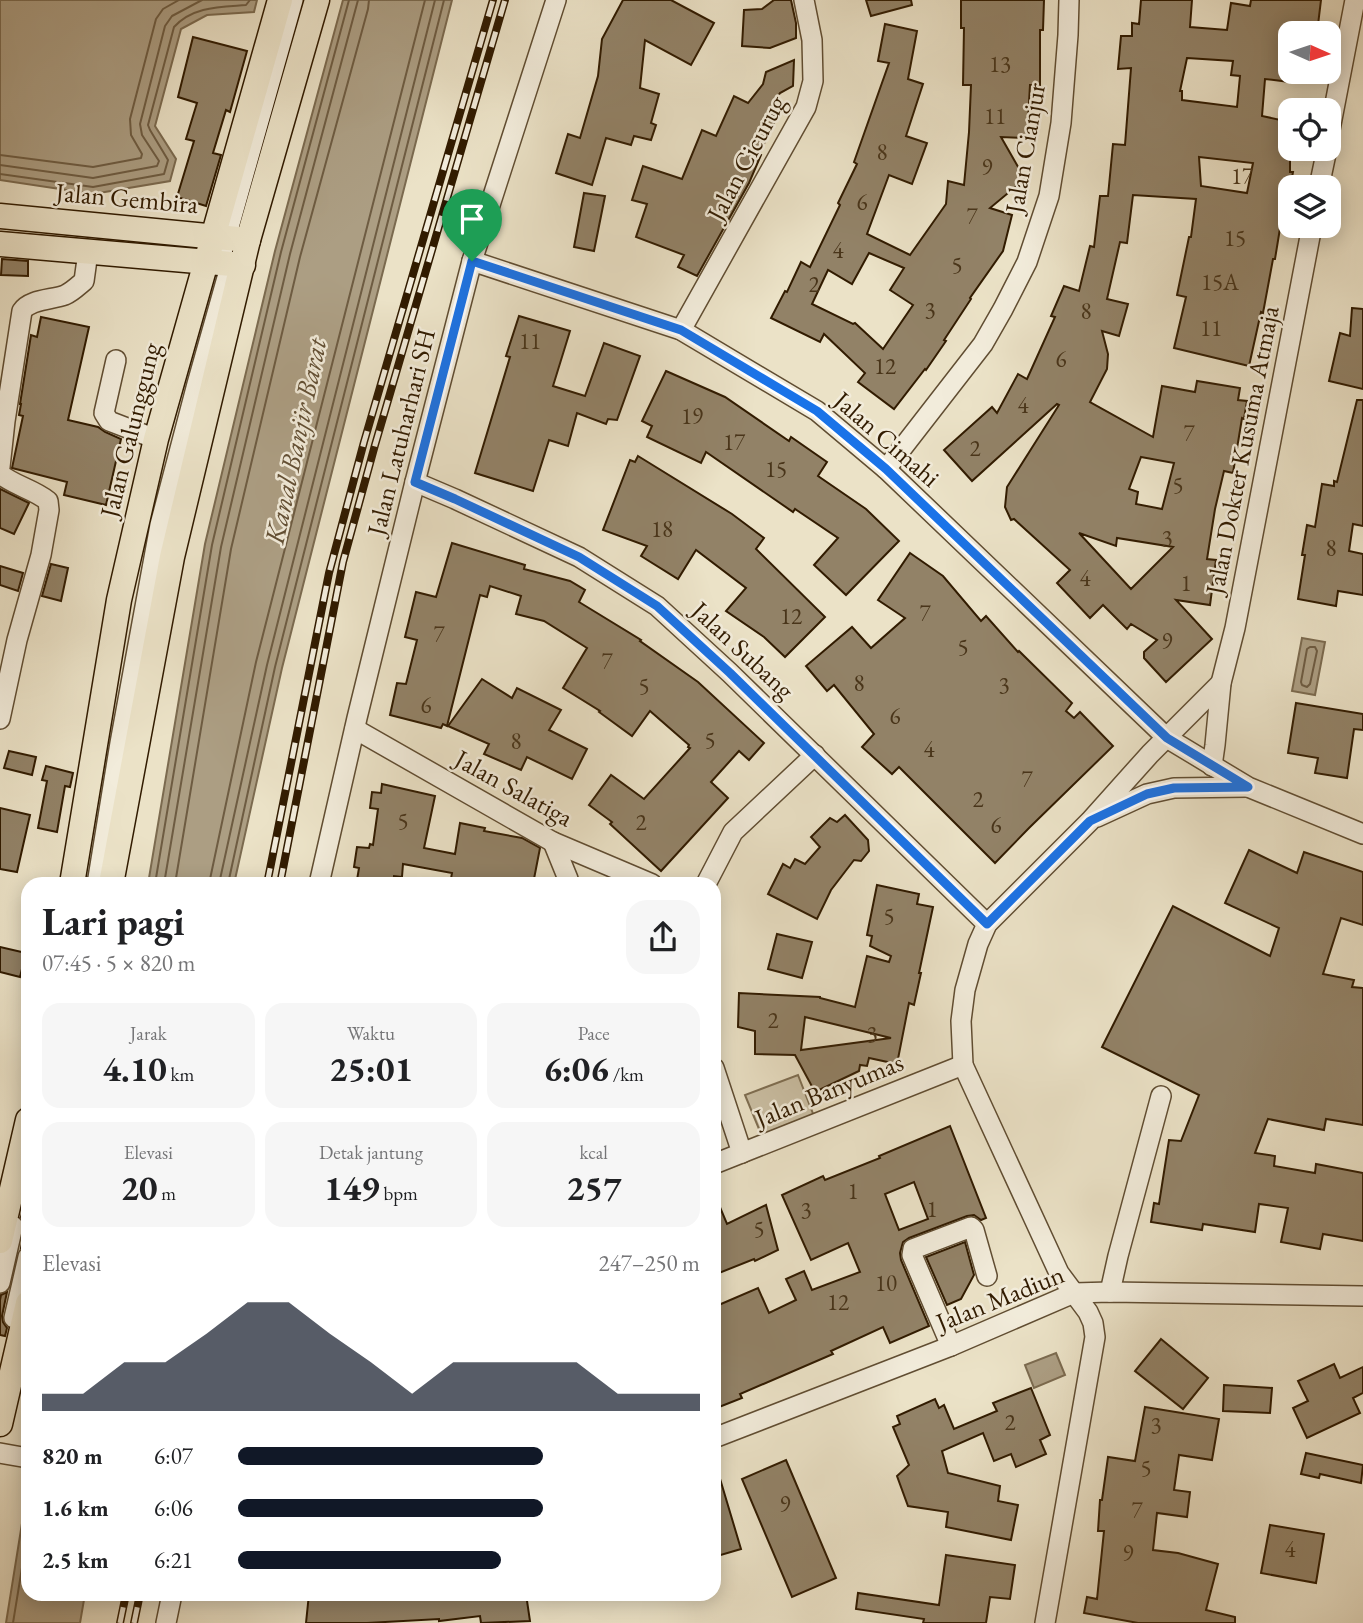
<!DOCTYPE html>
<html lang="id">
<meta charset="utf-8">
<style>
:root{--surface:#fff;--page:#f6f6f6;--text:#202124;--muted:#757577;--accent:#111827}
body{margin:0;font-family:"EB Garamond",serif;background:var(--page);color:var(--text);height:100vh;display:flex;flex-direction:column;font-size:26px;white-space:nowrap}
*{box-sizing:border-box;margin:0}
p{font-size:23px;color:var(--muted)}
.icon{flex:none;width:38px;height:38px;fill:none;stroke:currentColor;stroke-width:2;stroke-linecap:round;stroke-linejoin:round}
.map{position:relative;flex:1;overflow:hidden}
.details{position:absolute;left:21px;top:877px;width:700px;height:724px;display:flex;flex-direction:column;background:var(--surface);border-radius:21px;box-shadow:0 4px 18px #0003}
.details>*{flex:none}
.needle{width:46px;rotate:93deg}
.tools{position:absolute;left:1278px;top:21px;display:grid;gap:14px}
.tools a{display:grid;place-items:center;width:63px;height:63px;border-radius:14px;background:var(--surface);box-shadow:0 4px 18px #0003;font-size:35px}
.pin{position:absolute;display:grid;place-items:center;width:60px;height:60px;color:#fff;margin:-72px -30px;border-radius:50% 50% 50% 0;rotate:-45deg;box-shadow:0 0 7px #0007}
.pin .icon{rotate:45deg}
.round{display:grid;place-items:center;flex:none;width:74px;height:74px;border-radius:21px;background:var(--page)}
.summary{display:flex;align-items:center;justify-content:space-between;height:119px;padding:0 21px}
h1{font-size:38px;font-weight:700;line-height:52px}
.metrics{display:grid;grid-template-columns:repeat(3,1fr);gap:10px;height:119px;padding:7px 21px}
.metrics div{display:grid;align-content:center;border-radius:18px;background:var(--page);text-align:center}
.metrics b{font-size:35px;font-weight:700}
.metrics small{font-size:19px;font-weight:400}
.metrics p{font-size:19px}
.chart{height:196px;padding:14px 21px}
.chart p{display:flex;justify-content:space-between}
.chart svg{width:100%;height:126px;margin-top:7px;fill:var(--accent);opacity:.7}
ul{padding:0 21px;list-style:none;font-size:23px}
li{display:grid;grid-template-columns:112px 84px 1fr;align-items:center;height:52px}
li i{height:18px;border-radius:9px;background:var(--accent)}
.map>svg:first-child{display:block}
</style>
<div class="map">
<svg width="1363" height="1623" viewBox="0 0 1363 1623">
<rect width="100%" height="100%" fill="#ebe2c7"/>
<filter id="stains"><feTurbulence type="fractalNoise" baseFrequency=".00286" numOctaves="4"/><feColorMatrix values="0 0 0 0 .2 0 0 0 0 .09 0 0 0 0 .02 0 0 0 .5 -.17"/></filter>
<radialGradient id="worn" r=".72"><stop offset=".6" stop-color="#630" stop-opacity="0"/><stop offset="1" stop-color="#630" stop-opacity=".3"/></radialGradient>
<polygon fill="#cbc0a5" stroke="#7e6e52" stroke-width="2" points="798,1075 817,1124 766,1146 745,1095"/>
<g fill="#ac9e83" stroke="#7b6a4f" stroke-width="2">
<polygon points="0,0 257,0 254,12 207,15 181,29 155,126 176,159 170,181 93,194 0,180"/>
<polygon points="343,0 452,0 282,668 234,884 148,884 205,544 275,251"/>
<polygon points="1302,638 1325,642 1315,695 1292,691"/>
<polygon points="1056,1353 1065,1375 1034,1388 1025,1365"/>
<polygon points="28,1486 28,1594 85,1594 80,1623 6,1623"/>
</g>
<g fill="none" stroke-linecap="round" stroke-linejoin="round">
<g stroke="#6e5c42" stroke-width="2">
<polyline points="0,155 93,167 141,158 142,154 131,135 130,119 156,19 163,9 179,0"/>
<polyline points="0,165 93,178 157,166 159,161 142,135 140,124 165,26 172,16 202,0"/>
<path d="M0 174 93 187 164 174 168 160 150 130 148 125 174 27C193 6 221 7 246 5L250 0"/>
<polygon points="1310,647 1315,647 1317,651 1310,684 1307,687 1302,685 1301,682 1307,649"/>
<polyline points="155,884 212,545 281,252 349,0"/>
<polyline points="164,884 221,547 290,254 358,0"/>
<polyline points="175,884 231,549 300,257 368,9 369,0"/>
<polyline points="209,884 256,662 425,0"/>
<polyline points="219,884 267,665 435,0"/>
<polyline points="228,884 275,667 444,0"/>
<polyline points="13,1623 28,1531"/>
</g>
</g>
<g fill="#928267" stroke="#311b00" stroke-width="2" fill-rule="evenodd">
<polygon points="623,0 671,0 714,23 691,65 645,40 640,88 659,94 651,123 656,125 651,140 634,136 631,145 606,138 592,185 556,173 568,134 580,138 598,76 602,39"/>
<polygon points="774,0 791,0 796,23 796,38 770,48 742,46 744,10 762,9"/>
<polygon points="866,0 911,0 912,5 871,16"/>
<path d="M961 0H1044L1043 30H1040V85H1030L1027 138 1001 137 1025 179 990 208 1012 215 1003 251 970 298 971 299 944 340 946 341 926 370 925 369 894 409 858 382 865 373 824 334 820 342 771 318 785 291 787 292 801 262 810 267 840 205 838 203 857 164 854 162 889 63 878 61 885 24 917 31 908 79 923 84 906 136 927 143 912 184 889 175 867 234 910 255 946 204 948 181 964 185 969 132 971 85H963L964 28H961ZM869 253 904 268 890 290 913 305 883 349 855 323 853 324 812 304 828 270 852 284Z"/>
<path d="M1141 0H1192L1190 27 1227 30 1231 3 1250 6 1251 0H1321L1317 33H1290V82L1265 79 1262 116 1290 122V172H1293L1285 216H1282L1275 259H1273L1263 313 1261 312 1249 366 1174 348 1186 297 1177 295 1189 237H1191L1196 199 1133 195 1127 243 1120 242 1107 299 1128 304 1119 336 1102 331 1108 354 1107 369 1090 402 1153 437 1162 386 1195 392 1197 381 1240 388 1238 400 1247 401 1244 419 1242 418 1233 473 1224 471 1215 509 1207 559 1216 560 1210 605 1176 600 1212 639 1166 682 1144 658V652L1157 640 1131 624 1127 629 1103 605 1090 618 1057 583 1070 570 1014 519 1011 520 1005 507 1007 487 1059 405 1057 404 972 481 944 450 992 407 997 413 1018 374 1027 379 1055 317 1051 316 1064 286 1079 291 1090 246 1094 247 1100 196H1108L1113 144 1125 145 1131 68 1118 69 1121 36H1132V23L1139 24ZM1187 58 1233 61 1231 75 1240 76 1237 107 1182 100V91H1180ZM1199 157 1253 163 1247 193 1201 186ZM1141 457 1174 463 1162 509 1136 504 1138 492 1129 489ZM1079 533 1116 546 1117 538 1173 547 1131 589Z"/>
<polygon points="193,37 247,51 230,112 226,110 213,153 221,155 206,206 177,197 194,141 186,139 197,103 178,97"/>
<polygon points="794,60 793,86 780,93 768,113 777,117 759,154 761,155 749,183 697,276 678,267 684,255 636,237 647,204 632,200 643,166 682,179 702,130 716,136 734,96 748,103 763,84 766,72"/>
<polygon points="584,193 605,196 594,251 574,247"/>
<polygon points="2,259 28,261 28,276 1,275"/>
<polygon points="1352,308 1363,309 1363,389 1329,381 1340,333 1350,336"/>
<polygon points="519,316 570,331 553,386 585,396 604,343 640,356 617,420 608,419 606,424 577,413 568,446 549,440 533,491 475,473 510,357 506,356"/>
<polygon points="41,317 89,327 68,420 98,427 105,432 121,439 106,505 64,495 67,482 12,468 23,416 19,415 21,404 20,404 31,335 37,337"/>
<polygon points="666,371 725,397 789,441 791,437 827,462 818,476 866,509 899,541 846,595 814,565 838,538 795,509 793,512 706,452 701,463 647,437 652,426 642,421"/>
<polygon points="1357,400 1363,400 1363,526 1353,524 1349,551 1363,554 1363,595 1338,591 1336,606 1298,599 1305,555 1302,555 1307,525 1315,527 1322,484 1334,486 1334,481 1337,482"/>
<polygon points="638,456 732,514 764,538 756,549 825,617 785,657 764,637 726,611 746,588 696,550 678,579 641,556 647,546 603,530 630,460 635,462"/>
<polygon points="0,489 29,503 14,534 0,528"/>
<polygon points="452,543 525,565 524,569 570,581 585,590 579,602 641,640 640,641 698,682 764,743 749,760 739,751 711,782 728,798 661,871 610,824 612,822 589,805 611,775 644,799 690,748 688,747 689,745 650,711 632,736 599,712 600,711 563,688 587,648 544,621 516,614 521,596 490,586 487,597 480,595 447,726 443,724 441,728 390,715 397,683 406,684 417,640 405,637 416,592 436,597"/>
<polygon points="910,553 943,576 981,621 986,616 1018,652 1019,651 1072,703 1066,711 1074,718 1080,712 1113,746 1029,828 995,863 899,767 892,774 862,747 874,734 834,685 827,691 806,666 852,627 871,648 905,618 878,600"/>
<polygon points="51,564 68,568 61,601 42,596"/>
<polygon points="0,566 23,573 18,591 0,585"/>
<polygon points="482,679 512,698 517,688 561,710 549,730 587,749 572,779 527,757 521,770 484,754 489,744 448,726"/>
<polygon points="1296,703 1363,714 1363,730 1354,729 1347,778 1315,773 1318,758 1288,753"/>
<polygon points="9,751 36,757 32,775 4,768"/>
<polygon points="46,766 73,773 70,787 65,786 57,832 38,828 47,781 42,780"/>
<polygon points="382,784 435,796 424,848 455,854 460,823 485,828 484,831 522,838 540,848 533,884 450,884 452,873 403,864 402,877 394,876 393,884 373,884 373,882 357,880 359,868 354,867 357,847 369,848 370,844 373,845 378,809 370,808 372,792 381,793"/>
<polygon points="0,808 30,815 17,872 0,869"/>
<polygon points="845,815 868,840 869,851 861,861 854,860 831,890 817,919 768,894 783,864 790,868 795,859 805,864 820,847 811,837 830,818 837,822"/>
<polygon points="1249,850 1297,873 1304,852 1363,872 1363,925 1341,918 1323,974 1354,980 1352,987 1363,988 1363,1125 1326,1119 1324,1130 1268,1119 1255,1153 1275,1156 1274,1166 1315,1173 1316,1164 1363,1173 1363,1241 1323,1234 1320,1249 1281,1242 1288,1208 1259,1204 1255,1232 1203,1224 1202,1230 1151,1222 1154,1203 1159,1204 1169,1140 1181,1141 1199,1095 1102,1047 1173,906 1270,956 1279,928 1225,903"/>
<path d="M877 885 919 894 917 904 933 907 919 973H921L914 1005 909 1003 897 1064 869 1058 867 1066 860 1065 859 1071 815 1092 795 1055 755 1054V1031L738 1027 739 993 820 997V998L855 1007 867 956 889 962 891 956 870 946 872 936 867 935ZM805 1017 891 1038 801 1050Z"/>
<polygon points="777,934 812,942 802,978 768,969"/>
<polygon points="0,947 26,953 20,977 0,972"/>
<path d="M950 1126 986 1218 981 1220 974 1215 967 1216 909 1238 903 1242 900 1253 901 1260 929 1326 890 1343 883 1327 831 1351 833 1354 740 1394 742 1398 714 1409V1307L758 1288 769 1313 796 1300 786 1279 804 1271 812 1290 860 1272 848 1243 811 1260 782 1195 823 1176 825 1180 880 1158 879 1156ZM914 1182 928 1219 899 1230 885 1194Z"/>
<polygon points="714,1193 727,1224 766,1205 778,1250 755,1261 754,1259 714,1275"/>
<polygon points="24,1205 28,1206 28,1242 27,1245 21,1248 25,1228 24,1222 21,1217"/>
<polygon points="965,1242 974,1275 961,1299 947,1305 926,1257"/>
<polygon points="7,1292 2,1316 3,1322 7,1328 5,1336 0,1335 0,1300 1,1295"/>
<polygon points="1161,1339 1208,1378 1183,1409 1135,1371"/>
<polygon points="1334,1364 1340,1378 1363,1367 1363,1393 1353,1398 1360,1413 1307,1438 1293,1408 1308,1401 1298,1381"/>
<polygon points="1224,1385 1272,1388 1270,1413 1223,1411"/>
<polygon points="1031,1388 1050,1435 1040,1440 1046,1454 1016,1467 1011,1454 994,1461 983,1433 942,1451 948,1473 1000,1486 998,1501 1018,1505 1011,1540 946,1527 948,1512 908,1506 897,1476 909,1465 893,1427 900,1424 897,1416 935,1399 939,1408 944,1405 954,1429 997,1411 993,1403"/>
<polygon points="1145,1407 1219,1419 1212,1460 1179,1455 1174,1490 1190,1492 1187,1517 1157,1513 1153,1550 1178,1553 1218,1564 1206,1610 1235,1617 1235,1623 1138,1623 1084,1613 1087,1597 1097,1599 1104,1531 1098,1531 1100,1500 1102,1500 1108,1457 1135,1461"/>
<polygon points="1306,1453 1363,1465 1361,1483 1320,1474 1319,1478 1301,1474"/>
<polygon points="786,1460 836,1578 792,1597 742,1479"/>
<polygon points="718,1472 741,1549 714,1557 714,1473"/>
<polygon points="1270,1525 1324,1534 1316,1583 1261,1573"/>
<polygon points="946,1555 1015,1565 1010,1599 990,1597 986,1623 923,1623 924,1619 856,1609 858,1593 939,1605"/>
<polygon points="309,1594 526,1594 530,1621 481,1623 480,1616 439,1621 439,1619 367,1623 306,1623"/>
</g>
<g fill="none" stroke-linecap="round" stroke-linejoin="round">
<defs>
<g id="minor">
<polyline points="1328,140 1355,0"/>
<polyline points="1319,187 1327,149"/>
<polyline points="222,252 293,0"/>
<polyline points="472,261 681,330 817,411 886,469 1167,738 1248,787 1363,834"/>
<polyline points="681,330 806,107 813,81 812,40 804,0"/>
<polyline points="116,360 104,413 109,421 156,439"/>
<path d="M0 467 5 421 22 311C30 299 52 300 65 295 72 292 78 286 84 281L88 252"/>
<polyline points="886,469 983,344 1003,309 1027,262 1049,196 1061,123 1068,35 1069,0"/>
<path d="M0 474C15 486 33 489 48 501L49 510 41 555 17 640 0 719"/>
<polyline points="415,482 455,499 579,557 657,606 730,673 987,924"/>
<polyline points="355,729 553,842 652,884"/>
<polyline points="1212,766 1215,745 1221,683 1235,628 1312,226"/>
<polyline points="1097,817 1147,794 1174,788 1247,787"/>
<polyline points="553,842 568,879 568,884"/>
<polyline points="97,884 120,743 160,525 197,384 228,274"/>
<polyline points="319,884 357,718 415,482 472,261 556,0"/>
<polyline points="706,884 733,832 815,755"/>
<polyline points="714,1068 742,1153"/>
<polyline points="714,1164 963,1065"/>
<polyline points="0,1283 13,1226"/>
<polyline points="1110,1292 1118,1256 1161,1096"/>
<polyline points="14,1318 28,1257"/>
<polyline points="951,1346 912,1255 913,1249 971,1227 974,1230 987,1276"/>
<polyline points="714,1438 951,1346 1074,1293 1110,1292 1363,1296"/>
<polyline points="0,1453 28,1458"/>
<polyline points="166,1623 172,1594"/>
<polyline points="1045,1623 1095,1337 1093,1323 1088,1312 1059,1273 963,1065 961,1021 965,990 978,944 987,924 1090,821 1150,754 1221,683"/>
</g>
<g id="major">
<polyline points="0,216 248,240"/>
<polyline points="0,244 243,265"/>
<polyline points="72,884 119,600 156,439 280,0"/>
<polyline points="111,884 172,557 248,240 317,0"/>
<polyline points="0,1241 28,1120"/>
<polyline points="0,1424 28,1303"/>
</g>
</defs>
<use href="#minor" stroke="#604d32" stroke-width="22"/>
<use href="#major" stroke="#311b00" stroke-width="27"/>
<use href="#minor" stroke="#f2ecdb" stroke-width="19"/>
<use href="#major" stroke="#ebe2c7" stroke-width="24"/>
<defs>
<g id="rail">
<polyline points="267,884 329,573 364,442 493,0"/>
<polyline points="280,884 343,562 375,445 505,0"/>
<polyline points="120,1623 126,1594"/>
<polyline points="134,1623 140,1594"/>
</g>
</defs>
<use href="#rail" stroke="#311b00" stroke-width="8"/>
<use href="#rail" stroke="#f2ecdb" stroke-width="5" stroke-dasharray="16" stroke-linecap="butt"/>
</g>
<g fill="none" stroke-linecap="round" stroke-linejoin="round">
<defs>
<polygon id="route" points="472,261 681,330 817,411 886,469 1167,738 1248,787 1174,788 1147,794 1090,821 987,924 730,673 657,606 579,557 455,499 415,482"/>
</defs>
<use href="#route" stroke="#fff" stroke-width="14"/>
<use href="#route" stroke="#1a73e8" stroke-width="9"/>
</g>
<g text-anchor="middle" dominant-baseline="central" stroke-width="5" stroke-linejoin="round" paint-order="stroke">
<g font-size="23" fill="#49351a">
<text x="1000" y="64">13</text>
<text x="995" y="116">11</text>
<text x="882" y="152">8</text>
<text x="987" y="167">9</text>
<text x="1242" y="176">17</text>
<text x="862" y="202">6</text>
<text x="972" y="216">7</text>
<text x="1235" y="238">15</text>
<text x="838" y="250">4</text>
<text x="957" y="265">5</text>
<text x="1220" y="282">15A</text>
<text x="814" y="284">2</text>
<text x="930" y="310">3</text>
<text x="1086" y="311">8</text>
<text x="1211" y="328">11</text>
<text x="530" y="341">11</text>
<text x="1061" y="359">6</text>
<text x="885" y="366">12</text>
<text x="1023" y="405">4</text>
<text x="692" y="416">19</text>
<text x="1189" y="433">7</text>
<text x="734" y="442">17</text>
<text x="975" y="448">2</text>
<text x="776" y="469">15</text>
<text x="1178" y="485">5</text>
<text x="662" y="529">18</text>
<text x="1167" y="538">3</text>
<text x="1331" y="548">8</text>
<text x="1085" y="578">4</text>
<text x="1186" y="583">1</text>
<text x="925" y="613">7</text>
<text x="791" y="616">12</text>
<text x="439" y="634">7</text>
<text x="1167" y="641">9</text>
<text x="963" y="647">5</text>
<text x="607" y="661">7</text>
<text x="859" y="683">8</text>
<text x="1004" y="685">3</text>
<text x="644" y="686">5</text>
<text x="426" y="705">6</text>
<text x="895" y="716">6</text>
<text x="710" y="740">5</text>
<text x="516" y="741">8</text>
<text x="929" y="749">4</text>
<text x="1027" y="779">7</text>
<text x="978" y="799">2</text>
<text x="403" y="821">5</text>
<text x="641" y="822">2</text>
<text x="996" y="825">6</text>
<text x="889" y="916">5</text>
<text x="773" y="1020">2</text>
<text x="872" y="1034">3</text>
<text x="853" y="1191">1</text>
<text x="932" y="1209">1</text>
<text x="806" y="1210">3</text>
<text x="759" y="1229">5</text>
<text x="886" y="1283">10</text>
<text x="838" y="1302">12</text>
<text x="1010" y="1422">2</text>
<text x="1156" y="1425">3</text>
<text x="1146" y="1468">5</text>
<text x="785" y="1504">9</text>
<text x="1137" y="1510">7</text>
<text x="1290" y="1549">4</text>
<text x="1128" y="1553">9</text>
</g>
<g font-size="26" fill="#311b00" stroke="#f2ecdb">
<text transform="translate(1025 148) rotate(-80)">Jalan Cianjur</text>
<text transform="translate(746 158) rotate(-62)">Jalan Cicurug</text>
<text transform="translate(127 198) rotate(5)">Jalan Gembira</text>
<text transform="translate(130 430) rotate(-76)">Jalan Galunggung</text>
<text transform="translate(401 432) rotate(-76)">Jalan Latuharhari SH</text>
<text transform="translate(887 439) rotate(41)">Jalan Cimahi</text>
<text transform="translate(1242 450) rotate(-79)">Jalan Dokter Kusuma Atmaja</text>
<text transform="translate(743 650) rotate(43)">Jalan Subang</text>
<text transform="translate(514 788) rotate(29)">Jalan Salatiga</text>
<text transform="translate(829 1090) rotate(-22)">Jalan Banyumas</text>
<text transform="translate(1000 1298) rotate(-22)">Jalan Madiun</text>
</g>
<g font-size="28" font-style="italic" fill="#624f34" stroke="#f2ecdb">
<text transform="translate(295 441) rotate(-78)">Kanal Banjir Barat</text>
</g>
</g>
<rect width="100%" height="100%" filter="url(#stains)"/>
<rect width="100%" height="100%" fill="url(#worn)"/>
</svg>
<div class="tools">
<a><svg class="needle" viewBox="-14 -14 28 28"><path d="M0-13l5 13h-10z" fill="#e53935"/><path d="M0 13l5-13h-10z" fill="#757577"/></svg></a>
<a><svg class="icon" aria-label="locate" viewBox="0 0 24 24"><circle cx="12" cy="12" r="6"/><path d="M12 2v4M12 18v4M2 12h4M18 12h4"/></svg></a>
<a><svg class="icon" aria-label="layers" viewBox="0 0 24 24"><path d="M12 4l9 5-9 5-9-5zM3 14l9 5 9-5"/></svg></a>
</div>
<div class="pin" style="left:472px;top:261px;background:#1e9e55"><svg class="icon" aria-label="arrive" viewBox="0 0 24 24"><path d="M6 21V4h12l-3 4 3 4H6"/></svg></div>
<section class="details">
<div class="summary"><div><h1>Lari pagi</h1><p>07:45 · 5 × 820 m</p></div><a class="round"><svg class="icon" aria-label="share" viewBox="0 0 24 24"><path d="M12 15V3M7 8l5-5 5 5M5 13v7h14v-7"/></svg></a></div>
<div class="metrics">
<div><p>Jarak</p><b>4.10<small> km</small></b></div>
<div><p>Waktu</p><b>25:01</b></div>
<div><p>Pace</p><b>6:06<small> /km</small></b></div>
</div>
<div class="metrics">
<div><p>Elevasi</p><b>20<small> m</small></b></div>
<div><p>Detak jantung</p><b>149<small> bpm</small></b></div>
<div><p>kcal</p><b>257</b></div>
</div>
<div class="chart"><p><span>Elevasi</span>247–250 m</p>
<svg viewBox="0 0 160 44" preserveAspectRatio="none"><path d="M0 44V38L10 38L20 27L30 27L40 17L50 6L60 6L70 17L80 27L90 38L100 27L110 27L120 27L130 27L140 38L150 38L160 38V44z"/></svg>
</div>
<ul>
<li><b>820 m</b>6:07<i style="width:66%"></i></li>
<li><b>1.6 km</b>6:06<i style="width:66%"></i></li>
<li><b>2.5 km</b>6:21<i style="width:57%"></i></li>
</ul>
</section>
</div>
